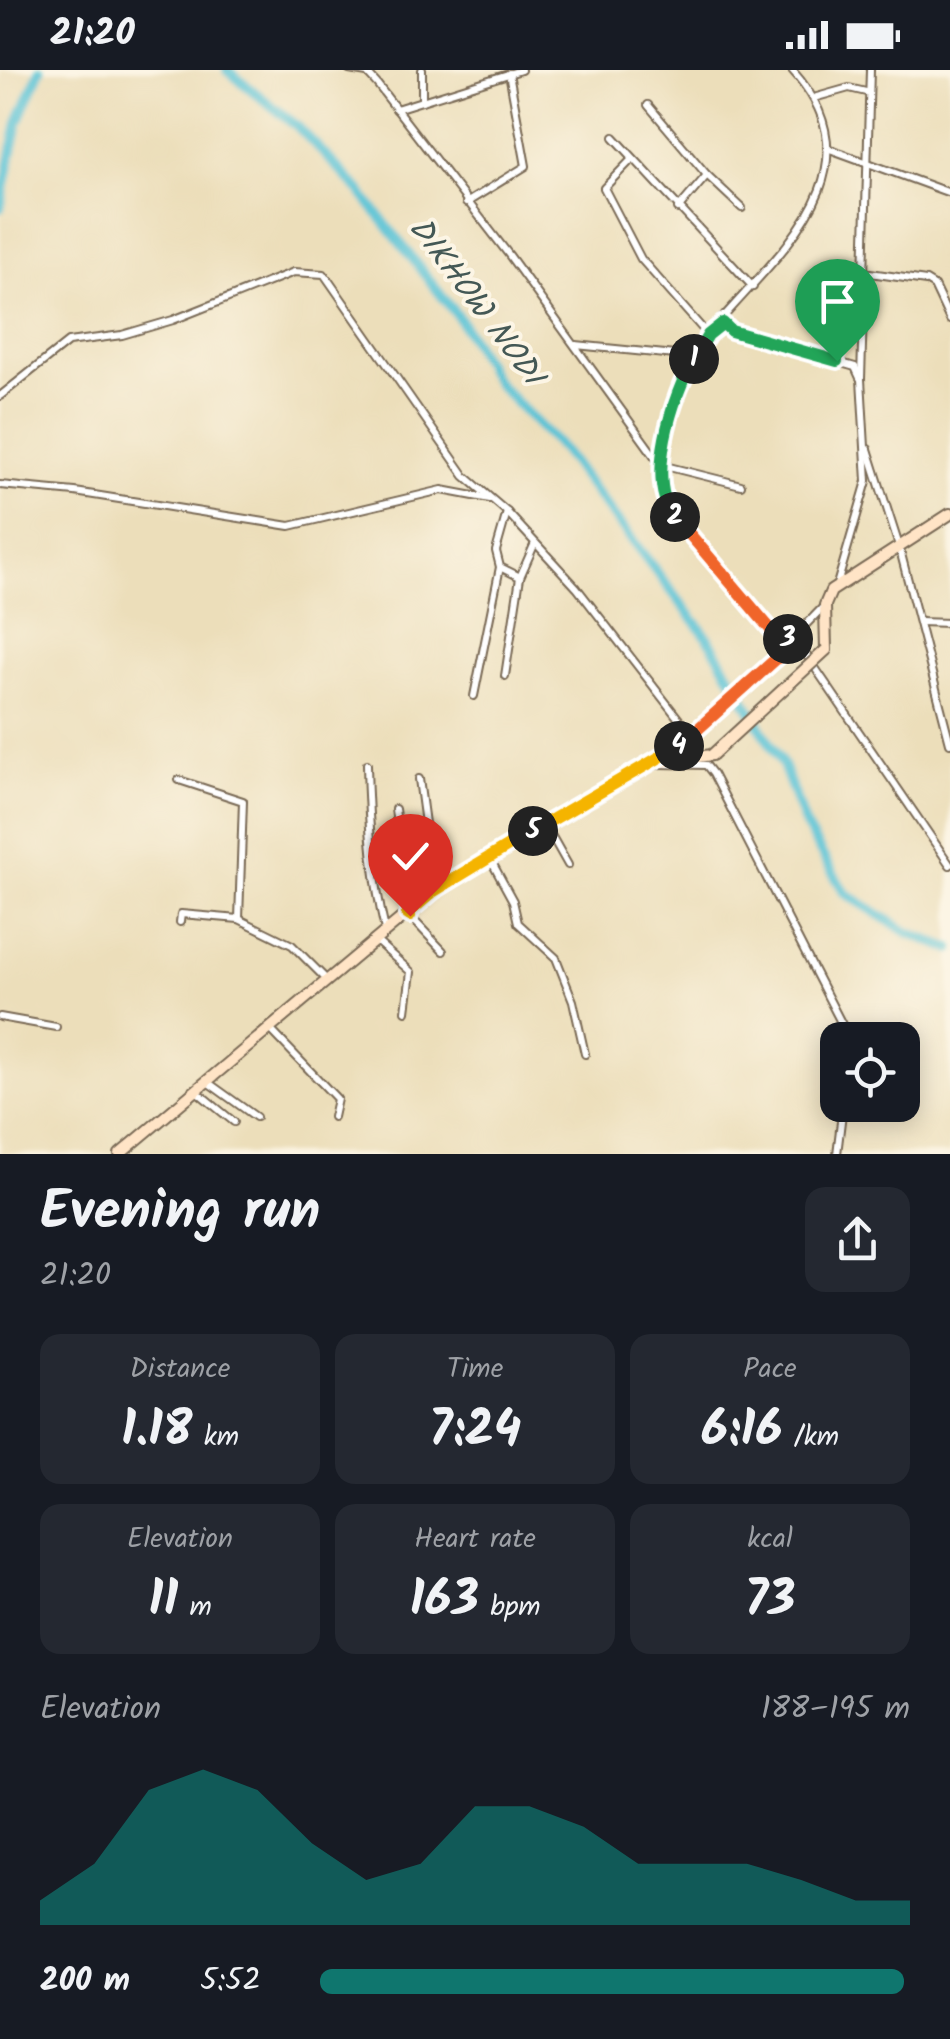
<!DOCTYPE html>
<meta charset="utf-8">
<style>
:root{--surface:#171b24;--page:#242831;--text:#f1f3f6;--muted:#9ea1a6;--accent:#0f766e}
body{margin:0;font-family:Kalam,sans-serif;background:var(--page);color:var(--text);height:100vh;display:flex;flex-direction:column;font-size:38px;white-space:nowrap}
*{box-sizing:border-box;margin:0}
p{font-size:32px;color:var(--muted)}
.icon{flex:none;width:55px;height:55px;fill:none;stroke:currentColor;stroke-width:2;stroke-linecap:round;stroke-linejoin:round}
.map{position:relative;height:1084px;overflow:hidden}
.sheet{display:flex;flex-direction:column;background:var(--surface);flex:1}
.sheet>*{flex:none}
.fabs{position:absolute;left:820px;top:952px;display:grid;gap:20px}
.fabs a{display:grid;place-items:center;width:100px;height:100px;border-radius:20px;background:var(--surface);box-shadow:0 5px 25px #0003;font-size:50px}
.pin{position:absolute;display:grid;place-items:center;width:85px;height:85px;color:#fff;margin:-102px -42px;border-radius:50% 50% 50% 0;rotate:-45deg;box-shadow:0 0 10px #0007}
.pin .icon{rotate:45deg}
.km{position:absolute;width:50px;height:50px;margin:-25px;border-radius:50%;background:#222;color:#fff;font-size:28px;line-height:50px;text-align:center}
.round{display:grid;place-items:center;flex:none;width:105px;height:105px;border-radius:20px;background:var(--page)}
.head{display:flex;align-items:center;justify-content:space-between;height:170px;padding:0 40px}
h1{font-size:55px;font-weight:700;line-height:75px}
.metrics{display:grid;grid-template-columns:repeat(3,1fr);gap:15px;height:170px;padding:10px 40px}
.metrics div{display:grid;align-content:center;border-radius:20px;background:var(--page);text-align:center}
.metrics b{font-size:50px;font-weight:700}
.metrics small{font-size:28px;font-weight:400}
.metrics p{font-size:28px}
.chart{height:280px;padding:20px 40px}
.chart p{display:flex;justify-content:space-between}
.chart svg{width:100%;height:180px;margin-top:10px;fill:var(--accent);opacity:.7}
ul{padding:0 40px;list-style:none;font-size:32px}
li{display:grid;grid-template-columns:160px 120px 1fr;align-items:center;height:75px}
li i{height:25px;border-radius:12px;background:var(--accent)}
.status{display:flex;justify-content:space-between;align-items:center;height:70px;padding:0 50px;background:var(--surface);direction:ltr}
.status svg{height:28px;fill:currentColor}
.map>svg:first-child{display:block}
</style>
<div class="status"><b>21:20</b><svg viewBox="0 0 49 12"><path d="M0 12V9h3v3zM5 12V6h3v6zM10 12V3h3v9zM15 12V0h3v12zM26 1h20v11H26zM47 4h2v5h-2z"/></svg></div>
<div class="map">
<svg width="950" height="1084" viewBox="0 0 950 1084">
<rect width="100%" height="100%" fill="#fcf5e5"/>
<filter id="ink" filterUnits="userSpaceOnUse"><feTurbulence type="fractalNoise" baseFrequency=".01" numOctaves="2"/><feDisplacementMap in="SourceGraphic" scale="20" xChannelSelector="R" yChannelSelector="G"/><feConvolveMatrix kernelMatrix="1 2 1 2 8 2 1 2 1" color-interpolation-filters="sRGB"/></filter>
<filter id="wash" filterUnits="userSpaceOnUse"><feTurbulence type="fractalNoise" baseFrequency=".0048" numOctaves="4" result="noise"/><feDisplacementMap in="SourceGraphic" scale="40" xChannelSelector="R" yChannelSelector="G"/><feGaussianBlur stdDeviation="2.25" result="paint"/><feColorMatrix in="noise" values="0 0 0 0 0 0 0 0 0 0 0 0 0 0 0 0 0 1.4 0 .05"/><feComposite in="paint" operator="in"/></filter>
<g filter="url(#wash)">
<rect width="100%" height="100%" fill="#ecdeba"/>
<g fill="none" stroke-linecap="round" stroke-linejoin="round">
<g stroke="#59c2d5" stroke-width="10">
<polyline points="227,0 297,56 359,120 459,248 496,312 559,376 708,568 783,695 807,759 845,823 907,862 950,879"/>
<polyline points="0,138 18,52 40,0"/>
</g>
</g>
</g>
<g filter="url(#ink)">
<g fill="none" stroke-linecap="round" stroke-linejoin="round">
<defs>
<g id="minor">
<polyline points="349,0 367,3 377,14 509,185 661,395 665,436 778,569 794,567 824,536"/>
<polyline points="817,27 849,18 866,22"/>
<polyline points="422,31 422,0"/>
<polyline points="648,35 707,105 678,139"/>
<polyline points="396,39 521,0"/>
<polyline points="614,67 753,217"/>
<polyline points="827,78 950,123"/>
<polyline points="632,89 604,118 641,189 708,265"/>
<polyline points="707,105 742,138"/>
<polyline points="466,133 526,96 509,3"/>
<polyline points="863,202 926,211 934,216 950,250"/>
<polyline points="723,253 731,261 855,297 860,308"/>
<polyline points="576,275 695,287"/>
<polyline points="0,326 68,272 122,265 173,250 294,202 324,204 465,406 507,442 577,518 692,666 658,690"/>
<polyline points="868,379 899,476 950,673"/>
<polyline points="0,415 75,422 290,456 442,420 490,429"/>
<path d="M741 415 661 395C671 348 676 305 707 266 771 188 886 104 792 0"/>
<polyline points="520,507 535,473"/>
<polyline points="836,518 867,411 861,309 870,0"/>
<polyline points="919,552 950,553"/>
<polyline points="794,567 950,795"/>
<polyline points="505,606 520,507 500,497 496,481 507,442"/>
<polyline points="474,626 500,497"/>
<polyline points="692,666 797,571"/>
<path d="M367 694C368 750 372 805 385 860"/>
<polyline points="659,694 706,695 713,704 850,970"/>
<polyline points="419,709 434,820"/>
<polyline points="179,710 243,731 239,849 292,875 327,910"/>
<polyline points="395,739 404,807 416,836"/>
<polyline points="546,756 568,795"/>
<polyline points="489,787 513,831 518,853 556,888 573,931 585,984"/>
<polyline points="408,844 443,881"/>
<polyline points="180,852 181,844 239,849"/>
<polyline points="376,871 411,902 406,941"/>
<polyline points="0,947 56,957"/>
<polyline points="270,959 337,1029 333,1047"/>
<polyline points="206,1011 256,1047"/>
<polyline points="195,1020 234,1052"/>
<polyline points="837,1084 843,1035"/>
</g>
<g id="secondary">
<polyline points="826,580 825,535 831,521 950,444"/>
<polyline points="120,1084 434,821 653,693 712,685"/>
</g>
</defs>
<use href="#minor" stroke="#796955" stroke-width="10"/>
<use href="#secondary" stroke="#796955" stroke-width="14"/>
<use href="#minor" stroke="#fff" stroke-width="6"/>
<use href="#secondary" stroke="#ffe4c6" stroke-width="10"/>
<defs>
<polyline id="secondary-bridge" points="712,685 826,580"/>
</defs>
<use href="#secondary-bridge" stroke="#796955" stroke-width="14" stroke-linecap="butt"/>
<use href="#secondary-bridge" stroke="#ffe4c6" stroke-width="10"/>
</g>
</g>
<g fill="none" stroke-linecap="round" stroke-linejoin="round" filter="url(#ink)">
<defs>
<polyline id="split-1" points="694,289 708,265 723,253 731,261 837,291"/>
<path id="split-2" d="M675 447C644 413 673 324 694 289"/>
<polyline id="split-3" points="675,447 778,568 788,569"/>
<polyline id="split-4" points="679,676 796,571 788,569"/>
<polyline id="split-5" points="533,761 679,676"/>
<polyline id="split-6" points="410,846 407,844 434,821 533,761"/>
</defs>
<use href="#split-1" stroke="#fff" stroke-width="20"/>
<use href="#split-2" stroke="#fff" stroke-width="20"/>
<use href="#split-3" stroke="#fff" stroke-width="20"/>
<use href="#split-4" stroke="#fff" stroke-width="20"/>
<use href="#split-5" stroke="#fff" stroke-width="20"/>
<use href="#split-6" stroke="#fff" stroke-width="20"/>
<use href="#split-1" stroke="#22a559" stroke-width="12"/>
<use href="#split-2" stroke="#22a559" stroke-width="12"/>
<use href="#split-3" stroke="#f0652b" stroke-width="12"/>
<use href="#split-4" stroke="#f0652b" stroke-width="12"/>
<use href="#split-5" stroke="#f5b400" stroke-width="12"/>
<use href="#split-6" stroke="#f5b400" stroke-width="12"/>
</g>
<g text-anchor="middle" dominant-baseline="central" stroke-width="8" stroke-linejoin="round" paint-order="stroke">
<g font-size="32" font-style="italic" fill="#445855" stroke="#fcf5e5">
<text transform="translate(475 232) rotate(53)">DIKHOW NODI</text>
</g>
</g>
</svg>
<div class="fabs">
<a><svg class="icon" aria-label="locate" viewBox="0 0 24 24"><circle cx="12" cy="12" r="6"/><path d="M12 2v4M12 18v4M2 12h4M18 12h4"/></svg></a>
</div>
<div class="pin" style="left:837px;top:291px;background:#1e9e55"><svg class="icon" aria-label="arrive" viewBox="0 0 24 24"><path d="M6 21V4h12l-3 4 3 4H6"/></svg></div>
<div class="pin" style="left:410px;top:846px;background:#d93025"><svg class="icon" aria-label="check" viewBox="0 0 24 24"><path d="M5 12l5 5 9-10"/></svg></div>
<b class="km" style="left:694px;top:289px">1</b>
<b class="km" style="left:675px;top:447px">2</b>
<b class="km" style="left:788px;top:569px">3</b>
<b class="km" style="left:679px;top:676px">4</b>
<b class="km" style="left:533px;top:761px">5</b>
</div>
<section class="sheet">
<div class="head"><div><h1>Evening run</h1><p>21:20</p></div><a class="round"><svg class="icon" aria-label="share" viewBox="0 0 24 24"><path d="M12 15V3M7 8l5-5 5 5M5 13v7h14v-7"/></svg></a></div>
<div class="metrics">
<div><p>Distance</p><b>1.18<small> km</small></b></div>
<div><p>Time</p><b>7:24</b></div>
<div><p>Pace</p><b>6:16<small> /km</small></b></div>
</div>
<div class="metrics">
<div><p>Elevation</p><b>11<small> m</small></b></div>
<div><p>Heart rate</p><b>163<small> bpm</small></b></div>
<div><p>kcal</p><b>73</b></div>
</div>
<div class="chart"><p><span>Elevation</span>188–195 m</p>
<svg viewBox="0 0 160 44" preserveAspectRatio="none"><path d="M0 44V38L10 29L20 11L30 6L40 11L50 24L60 33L70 29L80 15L90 15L100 20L110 29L120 29L130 29L140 33L150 38L160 38V44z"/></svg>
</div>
<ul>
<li><b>200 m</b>5:52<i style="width:99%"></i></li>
</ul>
</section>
